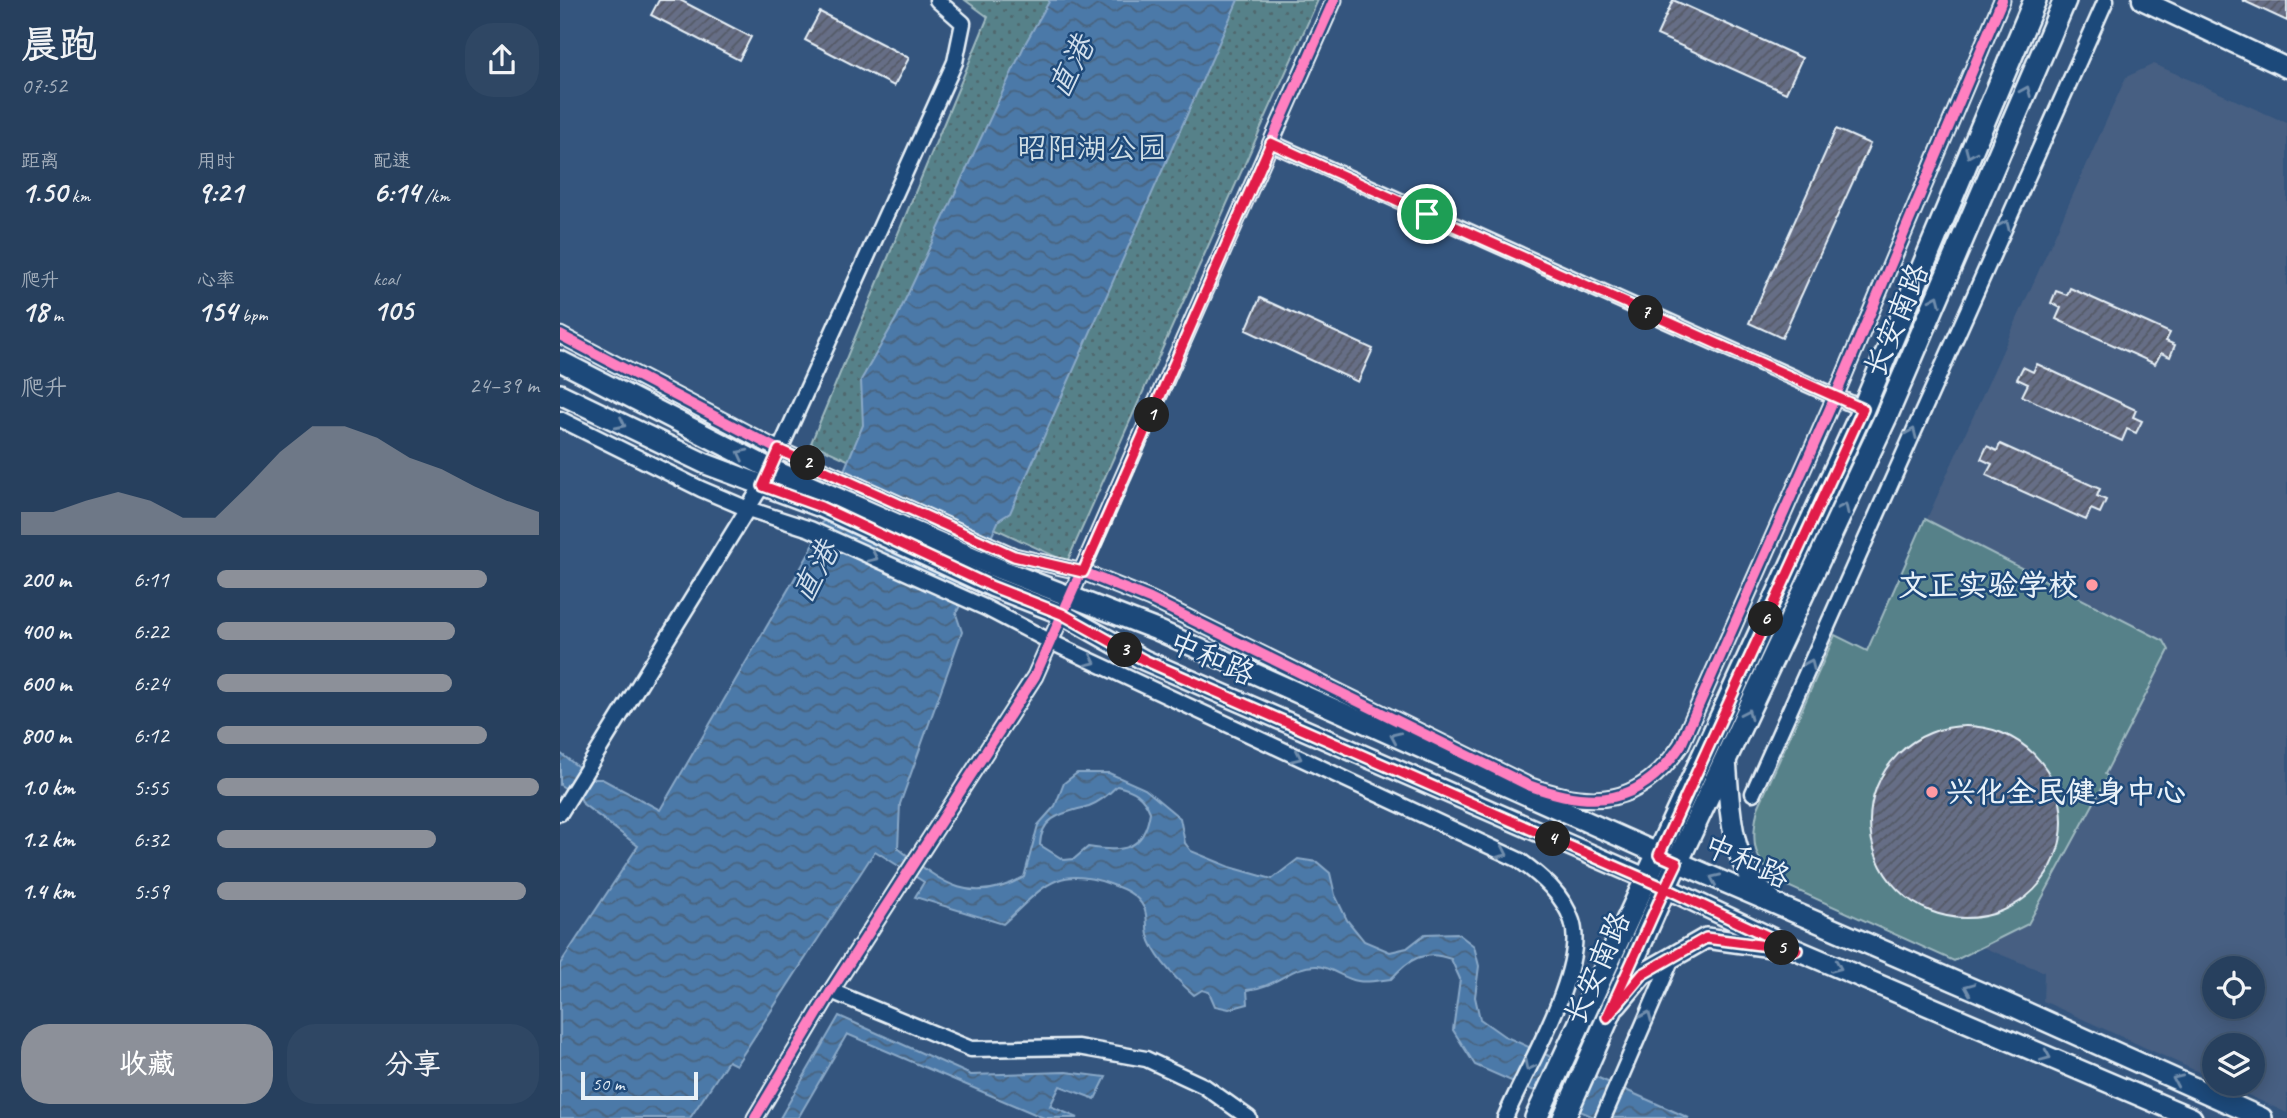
<!DOCTYPE html>
<html lang="zh">
<meta charset="utf-8">
<style>
:root{--surface:#27405e;--page:#2f4764;--text:#f1f3f6;--muted:#a4afbc;--line:#435973;--accent:#8c9099}
body{margin:0;font-family:Caveat,"LXGW WenKai TC",sans-serif;background:var(--page);color:var(--text);height:100vh;display:flex;flex-direction:column;font-size:26px;white-space:nowrap}
*{box-sizing:border-box;margin:0}
p{font-size:23px;color:var(--muted)}
.icon{flex:none;width:38px;height:38px;fill:none;stroke:currentColor;stroke-width:2;stroke-linecap:round;stroke-linejoin:round}
.map{position:relative;flex:1;overflow:hidden}
.details{display:flex;flex-direction:column;background:var(--surface);width:560px}
.details>*{flex:none}
.tools{position:absolute;left:1642px;top:956px;display:grid;gap:14px}
.tools a{display:grid;place-items:center;width:63px;height:63px;border-radius:50%;background:var(--surface);box-shadow:0 4px 18px #0003,0 0 0 2px var(--line);font-size:35px}
.scale{position:absolute;left:21px;bottom:18px;width:117px;box-sizing:border-box;padding-left:7px;border:4px solid #e8f1f8;border-top:0;font-size:19px;line-height:24px;white-space:nowrap;color:#e8f1f8;-webkit-text-stroke:5px #1f4a7a;paint-order:stroke}
.pin{position:absolute;display:grid;place-items:center;width:60px;height:60px;color:#fff;margin:-30px;border:4px solid #fff;border-radius:50%;box-shadow:0 2px 7px #0007}
.km{position:absolute;width:35px;height:35px;margin:-18px;border-radius:50%;background:#222;color:#fff;font-size:19px;line-height:35px;text-align:center}
.round{display:grid;place-items:center;flex:none;width:74px;height:74px;border-radius:28px;background:var(--page)}
.head{display:flex;align-items:center;justify-content:space-between;height:119px;padding:0 21px}
h1{font-size:38px;font-weight:800;line-height:52px}
.metrics{display:grid;grid-template-columns:repeat(3,1fr);gap:10px;height:119px;padding:7px 21px}
.metrics div{display:grid;align-content:center}
.metrics b{font-size:30px;font-weight:800}
.metrics small{font-size:19px;font-weight:400}
.metrics p{font-size:19px}
.chart{height:196px;padding:14px 21px}
.chart p{display:flex;justify-content:space-between}
.chart svg{width:100%;height:126px;margin-top:7px;fill:var(--accent);opacity:.7}
.action{display:flex;gap:14px;margin-top:auto;padding:14px 21px}
.action a{flex:1;height:80px;border-radius:28px;background:var(--accent);color:#fff;font-size:28px;font-weight:800;line-height:80px;text-align:center}
.action a+a{background:var(--page);color:var(--text)}
ul{padding:0 21px;list-style:none;font-size:23px}
li{display:grid;grid-template-columns:112px 84px 1fr;align-items:center;height:52px}
li i{height:18px;border-radius:9px;background:var(--accent)}
main{display:flex;flex:1;min-height:0}
.map>svg:first-child{display:block}
</style>
<main>
<section class="details">
<div class="head"><div><h1>晨跑</h1><p>07:52</p></div><a class="round"><svg class="icon" aria-label="share" viewBox="0 0 24 24"><path d="M12 15V3M7 8l5-5 5 5M5 13v7h14v-7"/></svg></a></div>
<div class="metrics">
<div><p>距离</p><b>1.50<small> km</small></b></div>
<div><p>用时</p><b>9:21</b></div>
<div><p>配速</p><b>6:14<small> /km</small></b></div>
</div>
<div class="metrics">
<div><p>爬升</p><b>18<small> m</small></b></div>
<div><p>心率</p><b>154<small> bpm</small></b></div>
<div><p>kcal</p><b>105</b></div>
</div>
<div class="chart"><p><span>爬升</span>24–39 m</p>
<svg viewBox="0 0 160 44" preserveAspectRatio="none"><path d="M0 44V36L10 36L20 32L30 29L40 32L50 38L60 38L70 27L80 15L90 6L100 6L110 10L120 17L130 21L140 27L150 32L160 36V44z"/></svg>
</div>
<ul>
<li><b>200 m</b>6:11<i style="width:84%"></i></li>
<li><b>400 m</b>6:22<i style="width:74%"></i></li>
<li><b>600 m</b>6:24<i style="width:73%"></i></li>
<li><b>800 m</b>6:12<i style="width:84%"></i></li>
<li><b>1.0 km</b>5:55<i style="width:100%"></i></li>
<li><b>1.2 km</b>6:32<i style="width:68%"></i></li>
<li><b>1.4 km</b>5:59<i style="width:96%"></i></li>
</ul>
<div class="action"><a>收藏</a><a>分享</a></div>
</section>
<div class="map">
<svg width="1727" height="1118" viewBox="0 0 1727 1118">
<defs>
<pattern id="grass-dots" width="8" height="8" patternUnits="userSpaceOnUse" patternTransform="scale(1.75)"><rect width="8" height="8" fill="#568189"/><path d="M2 2h.1M6 6h.1" fill="none" stroke="#4f676d" stroke-width="1.8" stroke-linecap="round"/></pattern>
<pattern id="water-waves" width="16" height="10" patternUnits="userSpaceOnUse" patternTransform="scale(1.75)"><rect width="16" height="10" fill="#4c79a8"/><path d="M0 5q4-4 8 0t8 0" fill="none" stroke="#49637e"/></pattern>
<pattern id="building-hatch" width="6" height="6" patternUnits="userSpaceOnUse" patternTransform="scale(1.75)"><rect width="6" height="6" fill="#666e86"/><path d="M-1 1l2-2M0 6l6-6M5 7l2-2" fill="none" stroke="#545965"/></pattern>
</defs>
<rect width="100%" height="100%" fill="#34557e"/>
<filter id="ink" filterUnits="userSpaceOnUse"><feTurbulence type="fractalNoise" baseFrequency=".0143" numOctaves="2"/><feDisplacementMap in="SourceGraphic" scale="14" xChannelSelector="R" yChannelSelector="G"/><feConvolveMatrix kernelMatrix="1 2 1 2 8 2 1 2 1" color-interpolation-filters="sRGB"/></filter>
<g filter="url(#ink)">
<path fill="#465f82" fill-rule="evenodd" d="M1594 64 1727 123V1113L1662 1083H1692V1045H1654V1079L1483 1001 1484 972 1422 947 1468 924 1307 652 1566 77ZM1654 968H1692V1006H1654Z"/>
<polygon fill="url(#grass-dots)" stroke="#9fb9c0" stroke-width="2" points="405,0 758,0 507,562 251,443 428,17"/>
<path fill="#568189" stroke="#9fb9c0" stroke-width="2" d="M1365 519 1604 641 1609 650 1545 774 1548 777 1468 924 1394 961 1221 883C1193 860 1190 843 1198 808L1275 635 1307 651Z"/>
<g fill="url(#water-waves)" stroke="#8aa9c8" stroke-width="2" fill-rule="evenodd">
<path d="M490 0H678L450 513 439 520 396 614 402 632 340 804 338 848C381 882 409 907 464 877L478 825 495 806 504 783 517 773H549L585 789 620 818 625 843 631 851 670 867 712 879 738 859 757 862 770 873 775 895 787 920 804 941 830 952 847 948 865 934 897 933 914 946 919 966 915 997 920 1019 944 1036 1129 1118H1036L915 1065 893 1030 900 979 891 959C864 949 849 959 831 979 820 980 808 983 798 981 784 979 771 967 757 966 731 965 716 988 687 990L688 1004 669 1009 655 1006 649 992 642 990 634 995C617 980 594 957 588 935 586 926 588 916 584 908 577 894 564 889 550 884 495 864 482 889 443 924L355 897 364 882 315 851 176 1065 168 1061 130 1118H0V964L78 846 23 804 20 797 0 785V753L34 779H42L100 810 250 552 303 425 301 380 337 317 466 42ZM557 786C574 790 583 795 590 812 584 852 562 852 528 847L514 859 504 860 480 845C481 814 507 813 529 806 540 802 548 795 557 786Z"/>
<polygon points="279,1016 411,1075 506,1072 546,1077 535,1099 500,1086 490,1106 518,1118 484,1118 287,1034 238,1118 220,1118"/>
</g>
<g fill="url(#building-hatch)" stroke="#e8f1f8" stroke-width="2">
<polygon points="99,0 120,0 191,37 179,60 91,15"/>
<polygon points="1113,0 1242,58 1226,93 1097,35"/>
<polygon points="1682,0 1727,0 1727,21"/>
<polygon points="260,12 349,58 334,86 245,40"/>
<polygon points="1276,129 1310,144 1222,338 1189,323"/>
<polygon points="1510,288 1610,333 1606,341 1615,345 1610,357 1601,353 1595,364 1496,319 1501,308 1491,303 1496,291 1507,295"/>
<polygon points="700,298 813,349 798,382 686,330"/>
<polygon points="1477,364 1576,410 1573,417 1582,421 1576,433 1567,429 1562,441 1462,396 1468,384 1457,379 1463,367 1473,372"/>
<polygon points="1440,444 1540,489 1537,496 1546,500 1540,513 1531,509 1526,520 1426,475 1432,464 1421,459 1427,446 1437,451"/>
<circle cx="1406" cy="822" r="96"/>
</g>
<g fill="none" stroke-linecap="round" stroke-linejoin="round">
<defs>
<g id="minor">
<polyline points="711,143 1303,409"/>
<path d="M0 335 219 450 454 556 523 572 590 599 968 785C1033 809 1080 806 1121 745L1275 397 1442 0"/>
<path d="M0 419 141 489 188 509 250 529 426 608 491 642 959 860C981 876 1003 894 1012 921 1028 968 964 1072 945 1118"/>
<polyline points="216,458 395,62 403,23 377,0"/>
<polyline points="1193,793 1546,0"/>
<polyline points="0,813 206,479"/>
<polyline points="271,991 411,1049 518,1047 586,1059 644,1086 689,1118"/>
<polyline points="195,1118 271,991 475,676 774,0"/>
<polyline points="1043,1118 1113,956"/>
</g>
<polyline id="tertiary" points="1582,0 1727,68"/>
<g id="secondary">
<polyline points="0,361 211,469 442,570 597,630 1099,854 1443,1002 1702,1118"/>
<polyline points="0,394 146,464 261,507 433,587 502,614 584,660 1087,879 1237,950 1632,1118"/>
<path d="M1166 760C1170 806 1169 869 1211 899"/>
<polyline points="1057,1005 1083,974 1146,938 1219,948"/>
</g>
<g id="primary">
<polyline points="976,1118 1303,409 1475,0"/>
<polyline points="1004,1118 1105,888 1326,417 1505,0"/>
</g>
</defs>
<use href="#minor" stroke="#e8f1f8" stroke-width="19"/>
<use href="#tertiary" stroke="#e8f1f8" stroke-width="23"/>
<use href="#secondary" stroke="#e8f1f8" stroke-width="24"/>
<use href="#primary" stroke="#e8f1f8" stroke-width="26"/>
<use href="#minor" stroke="#1f4a7a" stroke-width="14"/>
<use href="#tertiary" stroke="#1f4a7a" stroke-width="18"/>
<use href="#secondary" stroke="#1f4a7a" stroke-width="19"/>
<use href="#primary" stroke="#1f4a7a" stroke-width="21"/>
<defs>
<g id="cycleway">
<path d="M0 335 219 450 454 556 523 572 590 599 968 785C1033 809 1080 806 1121 745L1275 397 1442 0"/>
<polyline points="195,1118 271,991 475,676 774,0"/>
</g>
</defs>
<use href="#cycleway" stroke="#1f4a7a" stroke-width="15"/>
<use href="#cycleway" stroke="#ff80c0" stroke-width="10"/>
</g>
<defs><path id="oneway-chevron" d="M-2-3.5L2.5 0L-2 3.5" fill="none" stroke-width="1.6" stroke-linecap="round" stroke-linejoin="round" transform="scale(1.75)"/></defs>
<g stroke="#6f8dac">
<use href="#oneway-chevron" transform="translate(1466 91) rotate(-67)"/>
<use href="#oneway-chevron" transform="translate(1410 153) rotate(113)"/>
<use href="#oneway-chevron" transform="translate(1445 225) rotate(-66)"/>
<use href="#oneway-chevron" transform="translate(1376 300) rotate(-67)"/>
<use href="#oneway-chevron" transform="translate(61 424) rotate(26)"/>
<use href="#oneway-chevron" transform="translate(1352 433) rotate(-66)"/>
<use href="#oneway-chevron" transform="translate(182 454) rotate(-153)"/>
<use href="#oneway-chevron" transform="translate(1284 508) rotate(-65)"/>
<use href="#oneway-chevron" transform="translate(313 557) rotate(24)"/>
<use href="#oneway-chevron" transform="translate(531 661) rotate(25)"/>
<use href="#oneway-chevron" transform="translate(1250 664) rotate(-66)"/>
<use href="#oneway-chevron" transform="translate(1187 714) rotate(-65)"/>
<use href="#oneway-chevron" transform="translate(835 737) rotate(-156)"/>
<use href="#oneway-chevron" transform="translate(737 757) rotate(25)"/>
<use href="#oneway-chevron" transform="translate(943 853) rotate(25)"/>
<use href="#oneway-chevron" transform="translate(1155 879) rotate(-156)"/>
<use href="#oneway-chevron" transform="translate(1277 967) rotate(23)"/>
<use href="#oneway-chevron" transform="translate(1409 988) rotate(-157)"/>
<use href="#oneway-chevron" transform="translate(1087 1016) rotate(-67)"/>
<use href="#oneway-chevron" transform="translate(1486 1056) rotate(23)"/>
<use href="#oneway-chevron" transform="translate(969 1066) rotate(117)"/>
<use href="#oneway-chevron" transform="translate(1617 1080) rotate(-156)"/>
</g>
</g>
<g fill="none" stroke-linecap="round" stroke-linejoin="round" filter="url(#ink)">
<defs>
<polyline id="route" points="867,214 711,143 523,572 454,556 219,450 203,486 261,507 433,587 502,614 584,660 1105,888 1047,1017 1083,974 1146,938 1237,950 1105,888 1117,863 1099,855 1303,409 867,214"/>
</defs>
<use href="#route" stroke="#fff" stroke-width="14"/>
<use href="#route" stroke="#e11d48" stroke-width="9"/>
</g>
<g fill="#ff9aa2" stroke="#1f4a7a" stroke-width="2.5">
<circle cx="1532" cy="585" r="7"/>
<circle cx="1372" cy="792" r="7"/>
</g>
<g text-anchor="middle" dominant-baseline="central" stroke-width="5" stroke-linejoin="round" paint-order="stroke">
<g font-size="30" fill="#d2e0e7" stroke="#1f4a7a">
<text x="532" y="148">昭阳湖公园</text>
</g>
<g font-size="30" fill="#e8f1f8" stroke="#1f4a7a">
<text transform="translate(1336 320) rotate(-67)">长安南路</text>
<text transform="translate(652 658) rotate(24)">中和路</text>
<text transform="translate(1187 861) rotate(24)">中和路</text>
<text transform="translate(1037 968) rotate(-66)">长安南路</text>
</g>
<g font-size="30" font-weight="bold" fill="#e8f1f8" stroke="#1f4a7a" text-anchor="end">
<text x="1518" y="585">文正实验学校</text>
<text x="1386" y="792" text-anchor="start">兴化全民健身中心</text>
</g>
<g font-size="32" font-style="italic" fill="#d1dfec" stroke="#1f4a7a">
<text transform="translate(511 67) rotate(-63)">直港</text>
<text transform="translate(255 572) rotate(-62)">直港</text>
</g>
</g>
</svg>
<div class="tools">
<a><svg class="icon" aria-label="locate" viewBox="0 0 24 24"><circle cx="12" cy="12" r="6"/><path d="M12 2v4M12 18v4M2 12h4M18 12h4"/></svg></a>
<a><svg class="icon" aria-label="layers" viewBox="0 0 24 24"><path d="M12 4l9 5-9 5-9-5zM3 14l9 5 9-5"/></svg></a>
</div>
<div class="scale">50 m</div>
<div class="pin" style="left:867px;top:214px;background:#1e9e55"><svg class="icon" aria-label="arrive" viewBox="0 0 24 24"><path d="M6 21V4h12l-3 4 3 4H6"/></svg></div>
<b class="km" style="left:592px;top:415px">1</b>
<b class="km" style="left:248px;top:463px">2</b>
<b class="km" style="left:565px;top:650px">3</b>
<b class="km" style="left:993px;top:839px">4</b>
<b class="km" style="left:1222px;top:948px">5</b>
<b class="km" style="left:1206px;top:619px">6</b>
<b class="km" style="left:1086px;top:313px">7</b>
</div>
</main>
